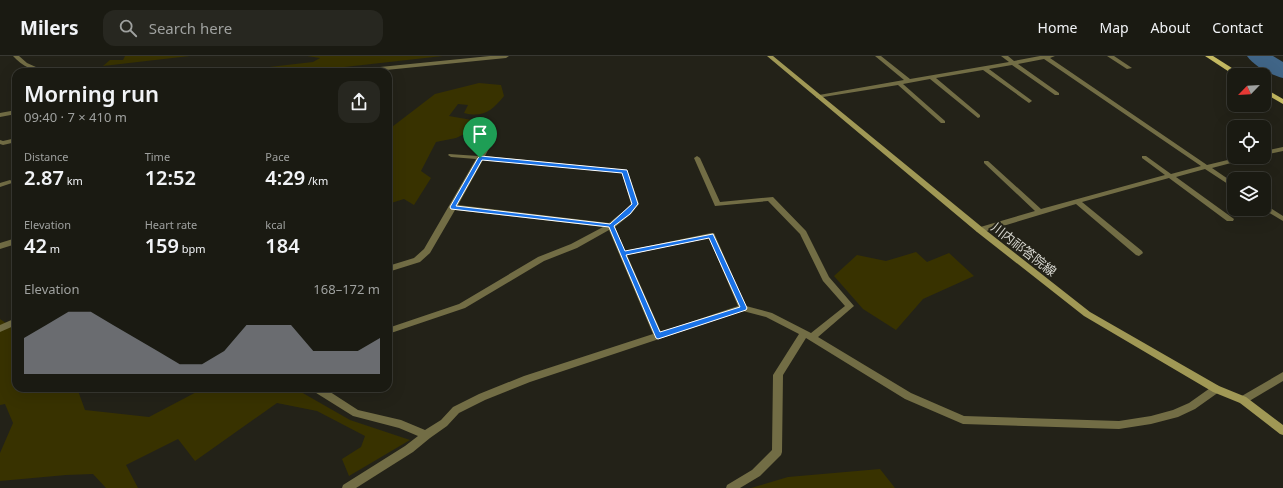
<!DOCTYPE html>
<meta charset="utf-8">
<style>
:root{--surface:#1a1a12;--page:#272720;--text:#f1f3f6;--muted:#9fa19f;--line:#383832;--accent:#8c9099}
body{margin:0;font-family:"Noto Sans","Noto Sans JP",sans-serif;background:var(--page);color:var(--text);height:100vh;display:flex;flex-direction:column;font-size:15px;white-space:nowrap}
*{box-sizing:border-box;margin:0}
p{font-size:13px;color:var(--muted)}
.icon{flex:none;width:22px;height:22px;fill:none;stroke:currentColor;stroke-width:2;stroke-linecap:round;stroke-linejoin:round}
.map{position:relative;flex:1;overflow:hidden}
.sheet{position:absolute;left:12px;top:12px;width:380px;height:324px;display:flex;flex-direction:column;background:var(--surface);border-radius:12px;box-shadow:0 4px 16px #0002,0 0 0 1px var(--line)}
.sheet>*{flex:none}
.needle{width:26px;rotate:245deg}
.buttons{position:absolute;left:1227px;top:12px;display:grid;gap:8px}
.buttons a{display:grid;place-items:center;width:44px;height:44px;border-radius:8px;background:var(--surface);box-shadow:0 4px 16px #0002,0 0 0 1px var(--line);font-size:20px}
.pin{position:absolute;display:grid;place-items:center;width:34px;height:34px;color:#fff;margin:-41px -17px;border-radius:50% 50% 50% 0;rotate:-45deg;box-shadow:0 0 4px #0007}
.pin .icon{rotate:45deg}
.round{display:grid;place-items:center;flex:none;width:42px;height:42px;border-radius:12px;background:var(--page)}
.summary{display:flex;align-items:center;justify-content:space-between;height:68px;padding:0 12px}
h1{font-size:22px;font-weight:600;line-height:30px}
.metrics{display:grid;grid-template-columns:repeat(3,1fr);gap:6px;height:68px;padding:4px 12px}
.metrics div{display:grid;align-content:center}
.metrics b{font-size:20px;font-weight:600}
.metrics small{font-size:11px;font-weight:400}
.metrics p{font-size:11px}
.chart{height:112px;padding:8px 12px}
.chart p{display:flex;justify-content:space-between}
.chart svg{width:100%;height:72px;margin-top:4px;fill:var(--accent);opacity:.7}
header{display:flex;align-items:center;gap:24px;box-sizing:border-box;height:56px;padding:0 20px;background:var(--surface);border-bottom:1px solid var(--line)}
header strong{font-size:19px}
nav{display:flex;gap:22px;margin-inline-start:auto;font-size:14px}
.search{width:280px;height:36px;background:var(--page);display:flex;align-items:center;gap:10px;box-sizing:border-box;padding:0 14px;border-radius:12px;color:var(--muted);font-size:15px}
.map>svg:first-child{display:block}
</style>
<header>
<strong>Milers</strong>
<div class="search"><svg class="icon" aria-label="search" viewBox="0 0 24 24"><circle cx="10" cy="10" r="6"/><path d="M15 15l6 6"/></svg>Search here</div>
<nav><a>Home</a><a>Map</a><a>About</a><a>Contact</a></nav>
</header>
<div class="map">
<svg width="1283" height="432" viewBox="0 0 1283 432">
<rect width="100%" height="100%" fill="#232218"/>
<g fill="#383200">
<polygon points="125,0 190,0 103,10 110,4 123,4"/>
<polygon points="307,0 443,0 300,16 224,16 313,6 320,2"/>
<path d="M479 27 501 29 504 40C492 55 483 62 464 57L468 49 458 48 449 60 472 64 473 74 456 82 436 86 421 115 431 122 414 149 404 143 388 148V74L435 38Z"/>
<polygon points="916,196 927,206 949,197 974,220 923,243 896,274 863,253 834,220 857,199 886,205"/>
<polygon points="0,263 16,274 16,332 77,332 85,354 149,361 204,332 294,332 350,364 410,384 349,420 342,403 361,391 365,380 317,355 277,347 195,405 178,383 126,409 138,432 106,432 93,418 66,419 0,425 0,397 13,367 5,348 0,349"/>
<polygon points="880,413 895,432 751,432 788,421"/>
</g>
<g fill="none" stroke-linecap="round" stroke-linejoin="round">
<path fill="#406587" fill-rule="evenodd" d="M1247 0H1273L1283 6V22C1271 19 1254 10 1247 0Z"/>
<g fill="#726d45" fill-rule="evenodd">
<path d="M13 0H19L27 7 47 16C34 16 22 10 13 0Z"/>
<polygon points="875,0 881,0 910,23 1009,6 1001,0 1008,0 1014,5 1040,0 1055,0 1050,2 1207,109 1240,101 1251,101 1250,102 1212,112 1234,127 1234,132 1205,113 1176,121 1234,163 1233,165 1227,165 1169,122 1082,146 1142,195 1143,197 1139,200 1136,199 1076,148 983,176 977,176 976,174 977,172 1035,155 984,107 984,105 988,105 1041,153 1165,119 1142,102 1142,100 1146,100 1171,118 1201,110 1044,3 1018,8 1059,37 1059,39 1055,39 1012,9 989,13 1031,44 1032,45 1029,47 983,14 936,22 980,59 980,61 978,62 930,23 903,28 945,65 945,67 941,67 898,29 817,42 816,41 819,39 904,24"/>
<polygon points="1107,0 1114,0 1132,12 1127,13"/>
<path d="M493 77 496 79 485 100 627 114 639 148 631 158 615 171 625 195 711 177H714L746 250 772 257 811 277 845 250 823 225 800 178 768 145 715 150 694 102 697 100 700 102 720 146 773 141 806 175 829 221 854 250 818 281 911 337 964 360 1119 365 1151 360 1173 354 1189 347 1213 330 1216 329 1219 330 1221 333 1219 336 1195 353 1178 361 1151 368 1119 373 963 368 905 343 806 282 783 319 782 396 781 399 760 420 740 432H726L727 429 752 414 772 394 773 319 799 278 766 261 743 255 530 326 485 344 459 357 447 370 430 382 413 396 356 432H342L343 429 405 390 418 380 399 372 353 360 313 335 311 332H324L358 354 401 364 425 374 441 364 453 351 479 338 524 320 653 278 609 174 577 192 544 205 465 252 388 278V272L459 248 538 201 571 188 603 171 455 154 430 197 420 206 388 216V210L414 202 424 193 476 103 451 101 448 99 449 98 478 100 490 79ZM483 104 622 117 631 148 625 154 609 167 458 149ZM709 182 738 250 661 276 627 199Z"/>
<polygon points="16,82 16,86 3,89 0,88 0,84 3,85"/>
<polygon points="1283,91 1283,95 1264,99 1264,95"/>
<polygon points="10,124 13,126 12,127 0,131 0,127"/>
<polygon points="1264,148 1283,160 1283,165 1263,153"/>
<polygon points="16,182 16,188 0,193 0,187"/>
<polygon points="16,262 16,269 0,276 0,269"/>
<polygon points="1283,316 1283,325 1246,347 1243,348 1240,347 1238,344 1240,341"/>
</g>
<g fill="#726d45" fill-rule="evenodd">
<polygon points="490,0 509,0 506,2 366,16 347,16 350,14"/>
<polygon points="16,54 16,58 0,61 0,57"/>
</g>
<polygon fill="#a09855" fill-rule="evenodd" points="767,0 773,0 983,172 1090,256 1219,330 1246,341 1283,369 1283,379 1280,378 1240,347 1213,336 1084,260 977,176"/>
<g fill="#c4b961" fill-rule="evenodd">
<polygon points="1205,0 1213,0 1243,19 1234,19"/>
<polygon points="1264,32 1283,43 1283,48 1264,37"/>
</g>
</g>
<path fill="#1a73e8" stroke="#fff" fill-rule="evenodd" d="M480 100 627 114 638 148 630 158 614 170 625 195 713 178 747 252 746 254 658 283 656 282 609 171 451 153 450 151 478 102ZM482 104 622 117 632 148 610 168 456 150ZM709 182 740 251 660 276 626 199Z"/>
<g text-anchor="middle" dominant-baseline="central" stroke-width="4" stroke-linejoin="round" paint-order="stroke">
<g font-size="13" fill="#d8d8d1" stroke="#232218">
<text transform="translate(1024 193) rotate(38)">川内祁答院線</text>
</g>
</g>
</svg>
<div class="buttons">
<a><svg class="needle" viewBox="-14 -14 28 28"><path d="M0-13l5 13h-10z" fill="#e53935"/><path d="M0 13l5-13h-10z" fill="#9fa19f"/></svg></a>
<a><svg class="icon" aria-label="locate" viewBox="0 0 24 24"><circle cx="12" cy="12" r="6"/><path d="M12 2v4M12 18v4M2 12h4M18 12h4"/></svg></a>
<a><svg class="icon" aria-label="layers" viewBox="0 0 24 24"><path d="M12 4l9 5-9 5-9-5zM3 14l9 5 9-5"/></svg></a>
</div>
<div class="pin" style="left:480px;top:102px;background:#1e9e55"><svg class="icon" aria-label="arrive" viewBox="0 0 24 24"><path d="M6 21V4h12l-3 4 3 4H6"/></svg></div>
<section class="sheet">
<div class="summary"><div><h1>Morning run</h1><p>09:40 · 7 × 410 m</p></div><a class="round"><svg class="icon" aria-label="share" viewBox="0 0 24 24"><path d="M12 15V3M7 8l5-5 5 5M5 13v7h14v-7"/></svg></a></div>
<div class="metrics">
<div><p>Distance</p><b>2.87<small> km</small></b></div>
<div><p>Time</p><b>12:52</b></div>
<div><p>Pace</p><b>4:29<small> /km</small></b></div>
</div>
<div class="metrics">
<div><p>Elevation</p><b>42<small> m</small></b></div>
<div><p>Heart rate</p><b>159<small> bpm</small></b></div>
<div><p>kcal</p><b>184</b></div>
</div>
<div class="chart"><p><span>Elevation</span>168–172 m</p>
<svg viewBox="0 0 160 44" preserveAspectRatio="none"><path d="M0 44V22L10 14L20 6L30 6L40 14L50 22L60 30L70 38L80 38L90 30L100 14L110 14L120 14L130 30L140 30L150 30L160 22V44z"/></svg>
</div>
</section>
</div>
